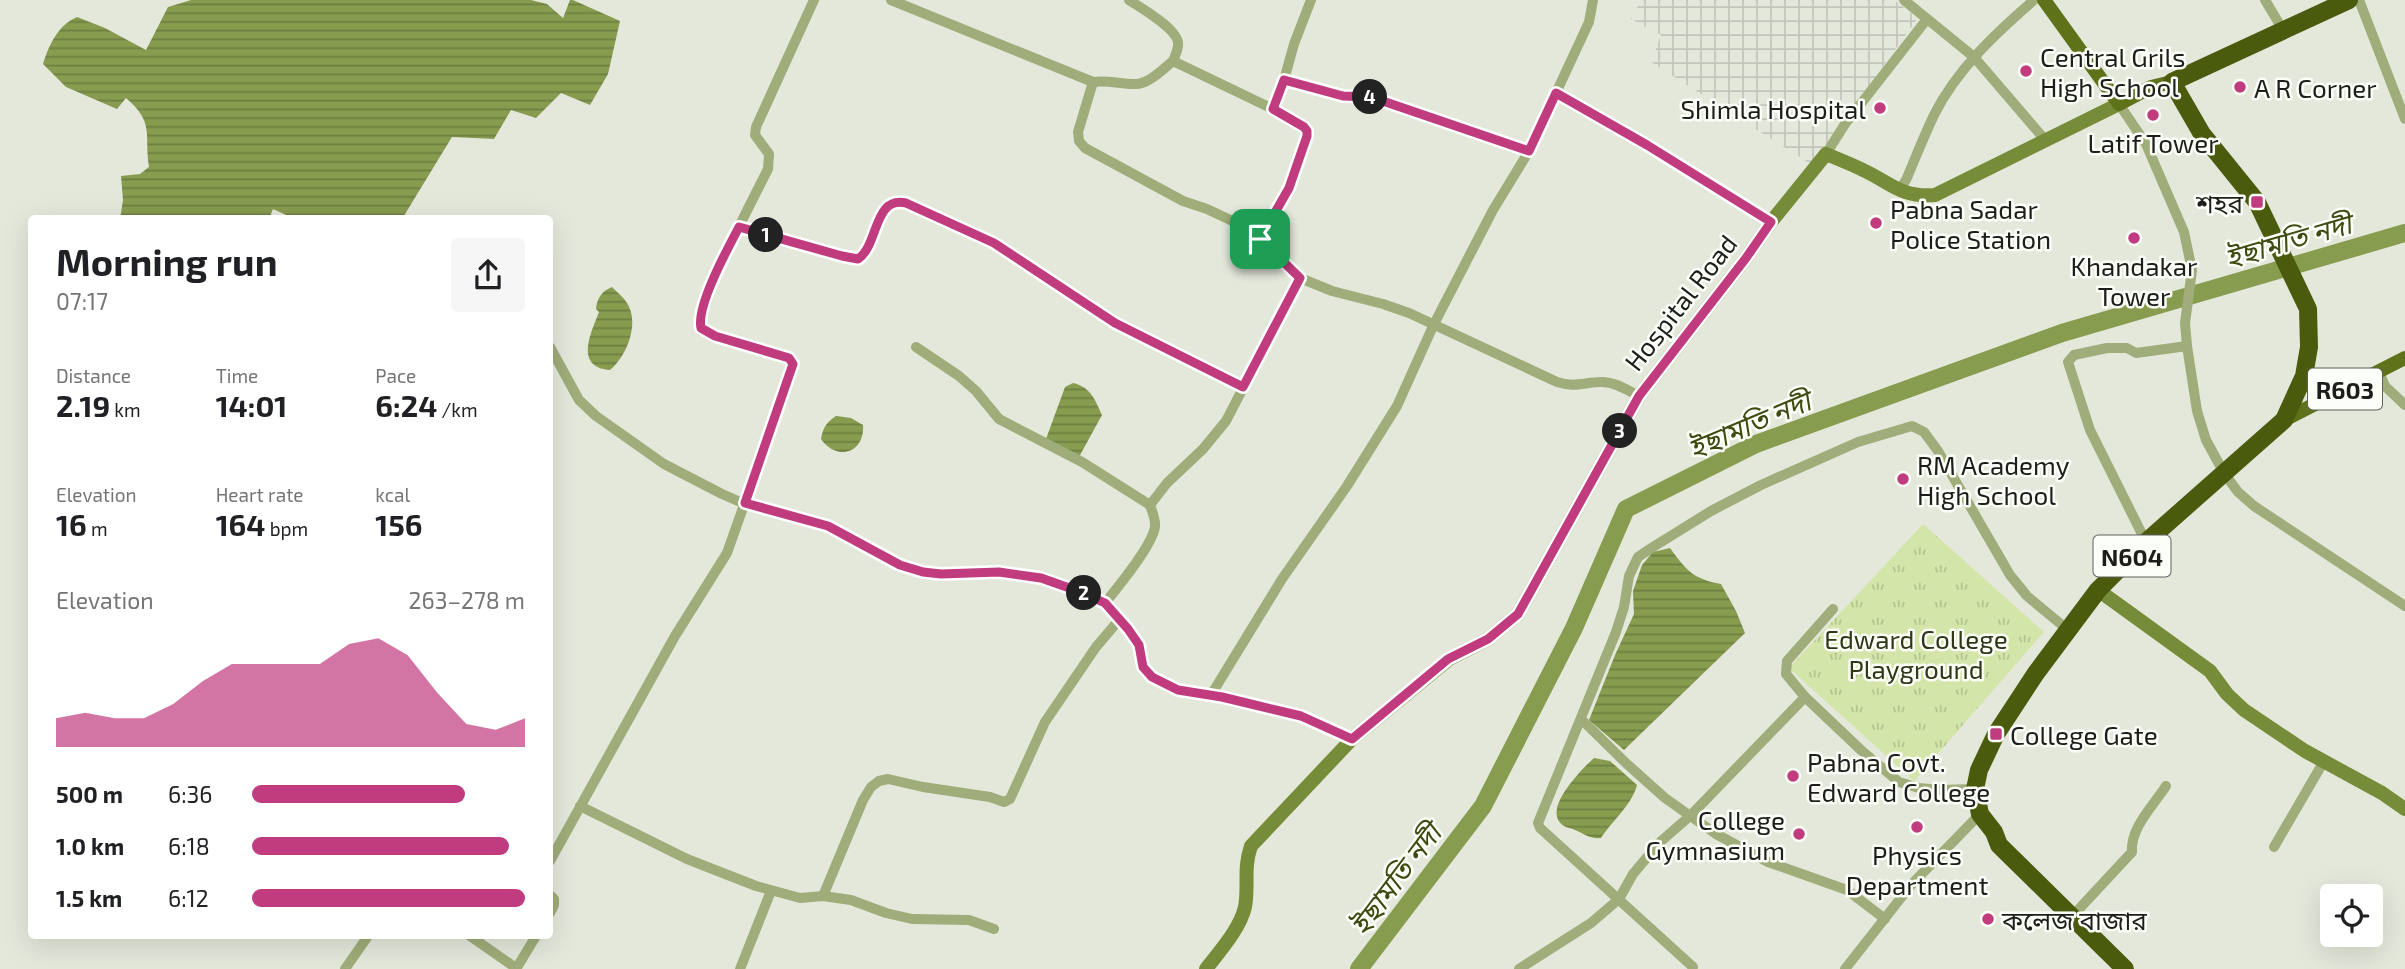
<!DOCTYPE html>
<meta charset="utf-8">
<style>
:root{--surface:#fff;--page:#f6f6f6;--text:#202124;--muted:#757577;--accent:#c13c7e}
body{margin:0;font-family:"Exo 2","Noto Sans Bengali",sans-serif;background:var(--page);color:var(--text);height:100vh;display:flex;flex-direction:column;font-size:26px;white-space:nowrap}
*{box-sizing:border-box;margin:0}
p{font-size:23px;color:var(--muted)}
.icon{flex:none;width:38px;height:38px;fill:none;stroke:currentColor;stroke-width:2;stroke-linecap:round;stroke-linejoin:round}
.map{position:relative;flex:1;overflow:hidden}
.panel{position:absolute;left:28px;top:215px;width:525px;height:724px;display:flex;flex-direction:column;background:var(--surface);border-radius:7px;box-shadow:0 7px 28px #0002}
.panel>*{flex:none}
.tools{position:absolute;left:2320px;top:884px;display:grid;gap:14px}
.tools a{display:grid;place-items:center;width:63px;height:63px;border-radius:7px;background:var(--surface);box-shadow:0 7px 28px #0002;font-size:35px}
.pin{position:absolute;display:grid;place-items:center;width:60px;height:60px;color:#fff;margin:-30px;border-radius:14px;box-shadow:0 4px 10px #0006}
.km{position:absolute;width:35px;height:35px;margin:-18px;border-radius:50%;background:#222;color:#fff;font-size:19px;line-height:35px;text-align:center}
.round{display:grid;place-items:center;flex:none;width:74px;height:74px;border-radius:7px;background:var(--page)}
.overview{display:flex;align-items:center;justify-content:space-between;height:119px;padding:0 28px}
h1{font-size:38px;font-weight:700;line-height:52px}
.stats{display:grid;grid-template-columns:repeat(3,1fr);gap:10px;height:119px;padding:7px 28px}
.stats div{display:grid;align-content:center}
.stats b{font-size:30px;font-weight:700}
.stats small{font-size:19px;font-weight:400}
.stats p{font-size:19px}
.chart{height:196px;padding:14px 28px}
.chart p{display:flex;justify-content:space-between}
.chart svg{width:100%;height:126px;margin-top:7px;fill:var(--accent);opacity:.7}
ul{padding:0 28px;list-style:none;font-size:23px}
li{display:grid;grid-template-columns:112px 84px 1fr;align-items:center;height:52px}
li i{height:18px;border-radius:9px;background:var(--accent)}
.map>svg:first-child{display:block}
</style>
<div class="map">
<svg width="2405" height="969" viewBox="0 0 2405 969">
<defs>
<pattern id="industrial-grid" width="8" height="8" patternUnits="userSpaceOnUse" patternTransform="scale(1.75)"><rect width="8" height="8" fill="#e4e8db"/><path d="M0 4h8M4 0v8" fill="none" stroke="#c3c7bb"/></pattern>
<pattern id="grass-tufts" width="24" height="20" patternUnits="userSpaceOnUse" patternTransform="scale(1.75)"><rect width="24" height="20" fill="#d3e5a8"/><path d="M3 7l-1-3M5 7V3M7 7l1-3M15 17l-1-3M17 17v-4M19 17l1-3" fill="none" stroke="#b5c490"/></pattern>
<pattern id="water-rules" width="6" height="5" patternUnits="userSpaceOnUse" patternTransform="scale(1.75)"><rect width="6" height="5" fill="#879c4f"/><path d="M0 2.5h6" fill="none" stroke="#6e7f41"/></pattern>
</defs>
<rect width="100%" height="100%" fill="#eff1eb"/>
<path fill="#e4e8db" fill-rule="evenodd" d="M0 0H2405V969H0ZM32 219H550V936H32ZM2333 896H2371V934H2333Z"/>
<polygon fill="url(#industrial-grid)" points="1641,0 1894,0 1918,18 1812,165 1651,62 1661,35 1631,19"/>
<polygon fill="url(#grass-tufts)" points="1923,524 2044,632 1914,781 1789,668"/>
<g fill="url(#water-rules)">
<path d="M191 0H531L547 4 563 18 570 0H573L620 21 608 74 590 105 561 93 536 118 511 110 494 139 452 137 402 219H295L273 209 269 219H120L123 200 121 176 140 174 149 167C144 134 155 123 126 98L117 109 66 87 43 64C49 45 58 25 77 17L105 28 146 50 168 7Z"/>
<path d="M612 287C617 292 624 298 627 303 640 323 627 356 610 370 574 367 591 333 599 312L596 309C597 298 602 291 612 287Z"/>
<path d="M1073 383C1091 387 1095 400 1102 415L1079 457 1046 439 1065 387Z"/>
<path d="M836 416 851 418 863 425C865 453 837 462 821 439 823 427 827 422 836 416Z"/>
<path d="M1670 548C1686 570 1693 579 1721 584L1736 611 1745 633 1624 750 1589 720 1615 655 1634 614 1633 591 1642 565 1653 552Z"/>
<path d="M1594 758 1610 761 1637 785C1632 805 1612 821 1601 838 1589 839 1585 834 1575 830 1571 828 1567 828 1564 826 1540 811 1581 770 1594 758Z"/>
</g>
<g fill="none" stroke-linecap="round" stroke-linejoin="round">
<polyline stroke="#879c4f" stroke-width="18" points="1359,969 1483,806 1574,628 1626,509 1756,444 2062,333 2405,233"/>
<g stroke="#9ead79" stroke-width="10">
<path d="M891 0 1093 82C1108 80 1120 84 1134 84 1148 85 1163 69 1173 61L1273 109 1284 80 1343 96 1371 97 1529 151"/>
<path d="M1129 0C1141 8 1180 30 1178 45 1178 50 1175 56 1173 61"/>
<polyline points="1904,0 1974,57 2046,141"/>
<polyline points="2265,0 2283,30"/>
<polyline points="2359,0 2405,119"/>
<polyline points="1284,80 1294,44 1311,0"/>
<path d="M1093 82 1078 132 1079 141 1085 148 1183 201 1207 209 1241 225 1260 239 1300 278 1332 291 1383 304 1409 313 1557 382C1576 388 1584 382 1602 382 1615 382 1627 390 1639 396"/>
<polyline points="1556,93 1647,144 1771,222"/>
<polyline points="2119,104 2146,144 2184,232 2192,270 2185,323 2187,346 2197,411 2206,440 2224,473 2238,492 2254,506 2405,606"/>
<polyline points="1826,154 1845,124 1927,19"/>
<path d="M1899 190 1906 180C1915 159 1924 136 1934 115 1957 69 1996 33 2034 0"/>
<path d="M739 227 842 256 858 259C880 245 873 196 907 203L994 243 1115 323 1243 387"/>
<polyline points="1260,239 1289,188 1307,136 1307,131 1304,127 1273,109"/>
<polyline points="550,347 579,400 596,416 664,464 722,494 745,504 828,526 900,565 923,572 999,572 1040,578 1078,591 1105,603 1128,629 1139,645 1143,668 1152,677 1178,689 1222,697 1301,716 1352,739"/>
<polyline points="916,347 959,376 976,391 999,419 1082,462 1150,505"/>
<polyline points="2379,372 2385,386 2405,405"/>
<polyline points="2146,542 2090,430 2068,362 2074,355 2107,348 2127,348 2136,353 2187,346"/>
<path d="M1105 603C1118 587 1152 546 1155 527 1156 520 1152 511 1150 505L1167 483 1203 449 1226 421 1300 278"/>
<polyline points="1211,695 1282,579 1347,486 1397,406 1434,324 1493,210 1529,151 1589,22 1593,0"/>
<polyline points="1805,697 1862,751 1899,782 1919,788 1939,790 1975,789"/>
<polyline points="1581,719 1627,764 1665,798 1716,834 1768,862 1847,890 1885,919"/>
<polyline points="580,806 687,859 756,886 800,898 823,896 851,900 886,913 912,919 969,920 994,929"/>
<polyline points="2274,847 2324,761"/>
<polyline points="550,861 675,636 727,553 792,369 792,360 789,358 711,335 701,328 700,322 718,268 768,169 769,154 755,135 756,127 814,0"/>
<polyline points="550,895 554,899 554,905 550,913"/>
<polyline points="823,896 863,800 871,787 879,781 888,779 923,787 990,797 1004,802 1010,799 1045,722 1096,647 1119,620"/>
<path d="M2079 909 2132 852C2130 828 2153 806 2166 786"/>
<polyline points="470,936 516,968"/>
<polyline points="1693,967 1540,828 1538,823 1616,632 1624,607 1629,576 1638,557 1653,547 1711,511 1761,485 1858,442 1912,426 1924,432 1938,451 2010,575 2027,596 2068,630"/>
<polyline points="345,969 368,936"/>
<polyline points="516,969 536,936"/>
<polyline points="740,969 771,891"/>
<polyline points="1519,969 1591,923 1619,899 1633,874 1659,843 1691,815 1805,697 1786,674 1787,661 1833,609"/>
<polyline points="1845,969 1911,885 1980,814"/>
</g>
<g stroke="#778c38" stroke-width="14">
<polyline points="2098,590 2210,671 2227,694 2244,710 2305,751 2382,793 2405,809"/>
<path d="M1206 969C1219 952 1240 929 1245 907 1249 885 1243 869 1251 846L1352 739 1449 659 1488 639 1518 614 1639 396 1746 258 1771 222 1826 154C1838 159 1851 164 1863 170 1891 183 1901 198 1935 195L2119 104"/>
</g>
<g stroke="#5e721a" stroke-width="14">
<polyline points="2044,0 2119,104 2151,87 2172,82"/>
<polyline points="2284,420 2405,358"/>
</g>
<polyline stroke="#4a5b0e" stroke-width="18" points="2125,969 1999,845 1994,832 1980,814 1975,789 1979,770 1996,734 2036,673 2098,590 2146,542 2284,420 2304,376 2309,347 2308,309 2257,202 2202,134 2172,82 2349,0"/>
</g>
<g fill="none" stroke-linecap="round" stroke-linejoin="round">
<defs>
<path id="route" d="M1284 80 1343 96 1371 97 1529 151 1556 93 1647 145 1771 222 1746 258 1639 396 1518 614 1488 639 1448 659 1352 739 1301 716 1222 697 1178 690 1152 677 1143 667 1139 645 1128 629 1105 603 1078 591 1041 578 999 572 941 574 923 572 900 565 828 526 745 503 793 364 789 358 715 336 701 328C696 306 728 248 739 227L842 256 858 259C879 245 873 196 906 203L994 243 1115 323 1243 387 1300 278 1260 239 1289 188 1307 136V131L1304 127 1273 109Z"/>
</defs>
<use href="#route" stroke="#fff" stroke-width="14"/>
<use href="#route" stroke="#c13c7e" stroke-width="9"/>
</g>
<g fill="#c13c7e" stroke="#fcfef8" stroke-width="2.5">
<circle cx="2026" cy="71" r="7"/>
<circle cx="2240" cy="87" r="7"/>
<circle cx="1880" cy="108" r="7"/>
<circle cx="2153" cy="115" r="7"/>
<rect x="2250" y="195" width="14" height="14" rx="3.5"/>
<circle cx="1876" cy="223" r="7"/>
<circle cx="2134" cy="238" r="7"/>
<circle cx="1903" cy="479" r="7"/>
<rect x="1989" y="727" width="14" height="14" rx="3.5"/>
<circle cx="1793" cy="776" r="7"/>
<circle cx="1917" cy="827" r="7"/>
<circle cx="1799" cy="834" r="7"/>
<circle cx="1988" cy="919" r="7"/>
</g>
<g text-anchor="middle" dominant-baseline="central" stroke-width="5" stroke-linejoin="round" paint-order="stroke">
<g fill="#fcfef8" stroke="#60615e" stroke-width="2">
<rect x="2308" y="368.5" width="74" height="41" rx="5"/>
<rect x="2093.5" y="535.5" width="77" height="41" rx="5"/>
</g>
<g font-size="24" font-weight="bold" fill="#1d1e1c">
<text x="2345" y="389">R603</text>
<text x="2132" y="556">N604</text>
</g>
<g font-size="26" fill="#1d1e1c" stroke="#fcfef8" text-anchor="start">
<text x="2040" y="56">Central Grils<tspan x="2040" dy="30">High School</tspan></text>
<text x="2254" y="87">A R Corner</text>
<text x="1866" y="108" text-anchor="end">Shimla Hospital</text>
<text x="2153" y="142" text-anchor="middle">Latif Tower</text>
<text x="2243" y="202" text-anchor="end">শহর</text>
<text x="1890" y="208">Pabna Sadar<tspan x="1890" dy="30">Police Station</tspan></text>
<text x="2134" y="265" text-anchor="middle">Khandakar<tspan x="2134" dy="30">Tower</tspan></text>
<text x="1917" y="464">RM Academy<tspan x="1917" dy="30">High School</tspan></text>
<text x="2010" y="734">College Gate</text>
<text x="1807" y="761">Pabna Covt.<tspan x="1807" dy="30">Edward College</tspan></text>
<text x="1785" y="819" text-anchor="end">College<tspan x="1785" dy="30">Gymnasium</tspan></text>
<text x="1917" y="854" text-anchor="middle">Physics<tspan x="1917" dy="30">Department</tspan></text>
<text x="2002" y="919">কলেজ বাজার</text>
</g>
<g font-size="26" fill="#1d1e1c" stroke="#fcfef8">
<text transform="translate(1680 302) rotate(-52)">Hospital Road</text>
</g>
<g font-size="26" fill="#2e3716" stroke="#fcfef8">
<text x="1916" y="638">Edward College<tspan x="1916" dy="30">Playground</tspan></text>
</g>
<g font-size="28" font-style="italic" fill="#3d4a10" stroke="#fcfef8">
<text transform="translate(2288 240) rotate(-16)">ইছামতি নদী</text>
<text transform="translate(1749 424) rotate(-23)">ইছামতি নদী</text>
<text transform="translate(1395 879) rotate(-53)">ইছামতি নদী</text>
</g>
</g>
</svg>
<div class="tools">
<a><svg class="icon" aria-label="locate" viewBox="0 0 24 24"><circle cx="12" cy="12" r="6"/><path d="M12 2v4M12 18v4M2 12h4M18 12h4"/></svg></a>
</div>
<div class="pin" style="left:1260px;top:239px;background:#1e9e55"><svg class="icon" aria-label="arrive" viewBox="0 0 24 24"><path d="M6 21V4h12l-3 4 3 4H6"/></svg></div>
<b class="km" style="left:766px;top:235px">1</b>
<b class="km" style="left:1084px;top:593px">2</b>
<b class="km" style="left:1620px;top:431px">3</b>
<b class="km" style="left:1370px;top:97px">4</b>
<section class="panel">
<div class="overview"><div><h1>Morning run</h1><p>07:17</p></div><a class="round"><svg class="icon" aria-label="share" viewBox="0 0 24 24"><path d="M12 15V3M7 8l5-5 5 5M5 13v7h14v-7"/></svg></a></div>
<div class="stats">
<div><p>Distance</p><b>2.19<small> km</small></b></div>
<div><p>Time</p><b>14:01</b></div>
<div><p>Pace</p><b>6:24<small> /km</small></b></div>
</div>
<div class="stats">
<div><p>Elevation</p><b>16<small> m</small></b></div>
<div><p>Heart rate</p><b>164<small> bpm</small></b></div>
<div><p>kcal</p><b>156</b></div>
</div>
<div class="chart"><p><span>Elevation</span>263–278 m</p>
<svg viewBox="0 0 160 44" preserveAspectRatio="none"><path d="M0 44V34L10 32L20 34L30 34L40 29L50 21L60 15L70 15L80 15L90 15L100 8L110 6L120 12L130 25L140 36L150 38L160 34V44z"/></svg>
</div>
<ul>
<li><b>500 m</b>6:36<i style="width:78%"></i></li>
<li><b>1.0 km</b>6:18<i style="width:94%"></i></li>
<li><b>1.5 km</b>6:12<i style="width:100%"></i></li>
</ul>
</section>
</div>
